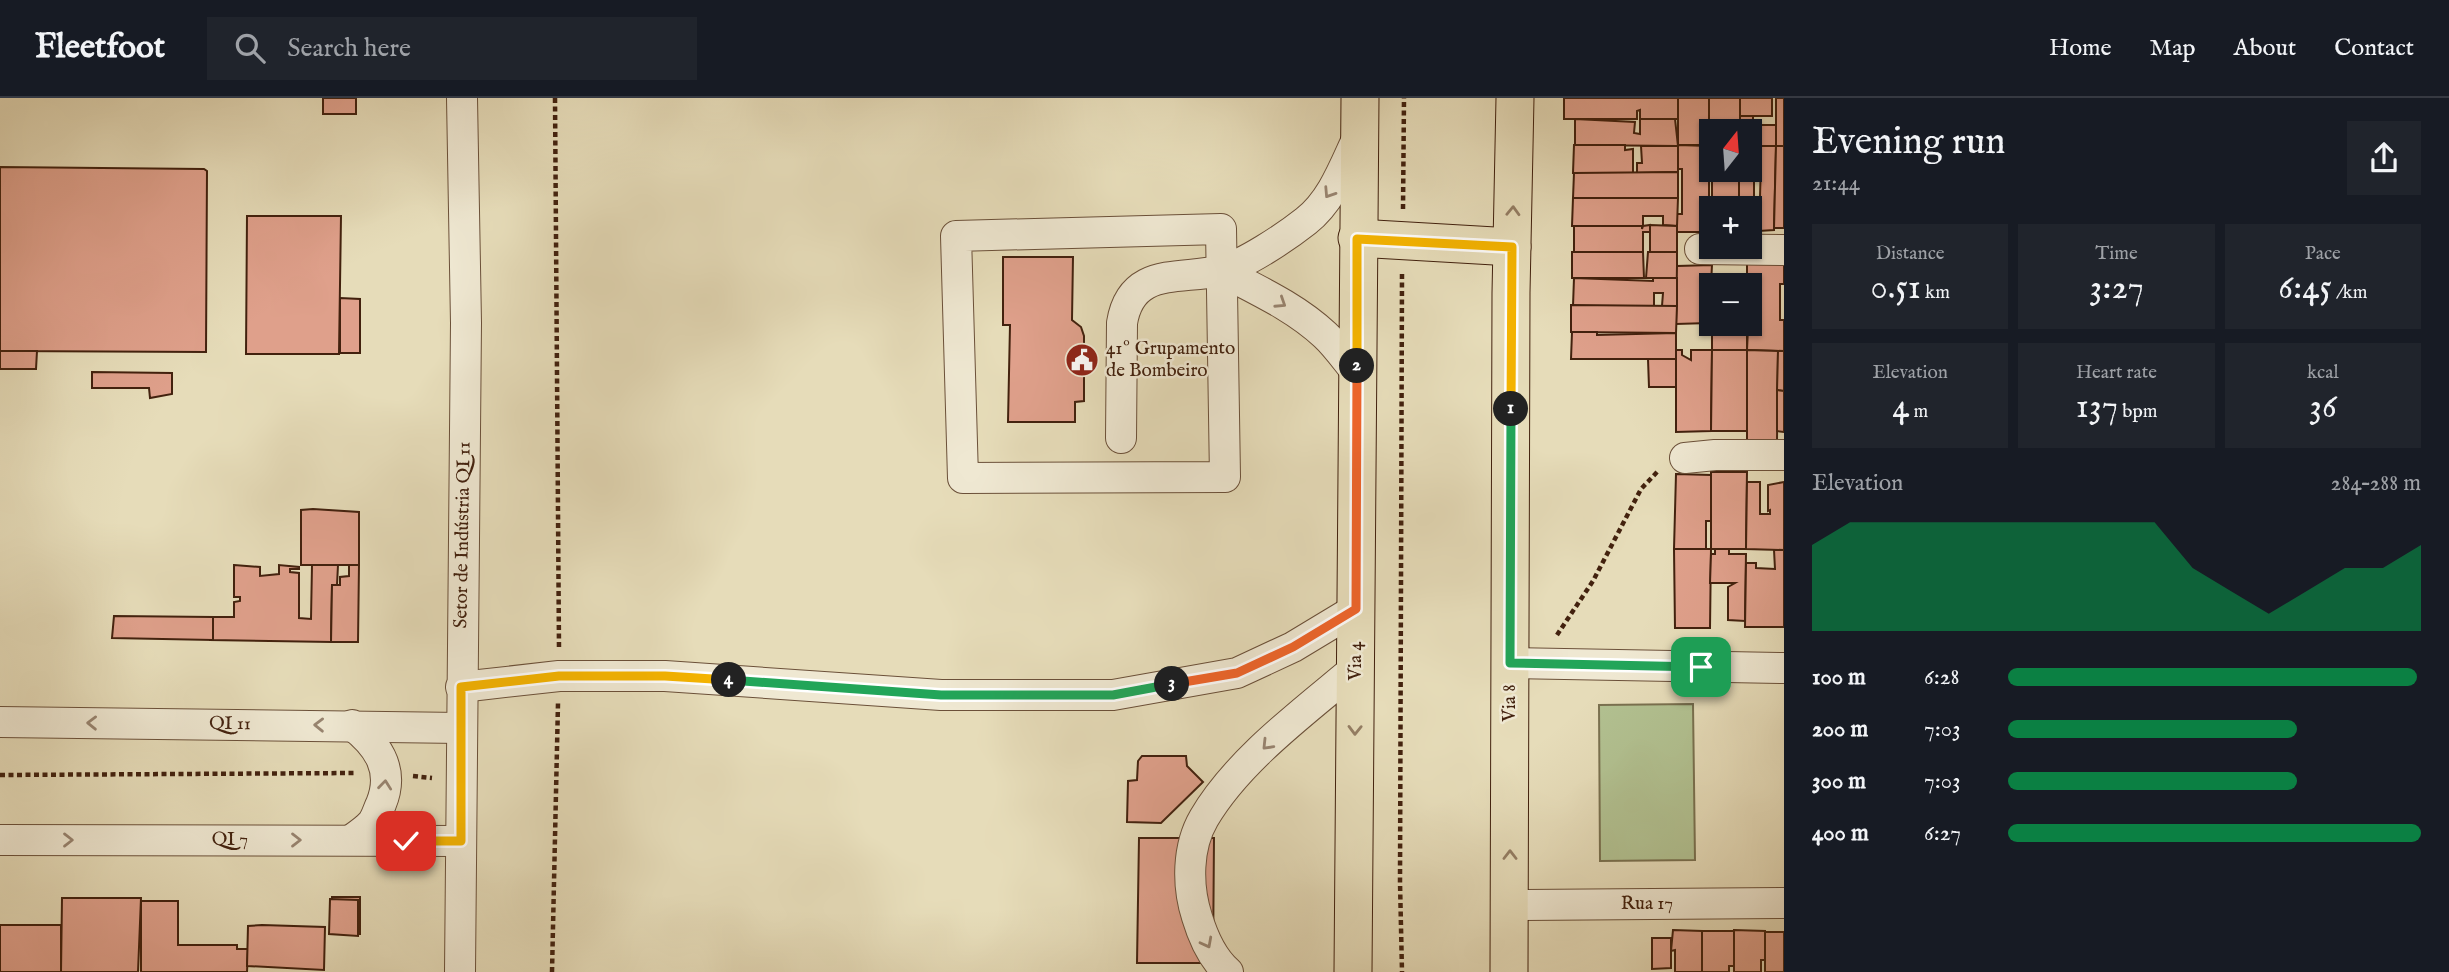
<!DOCTYPE html>
<meta charset="utf-8">
<style>
:root{--surface:#171b24;--page:#20242c;--text:#f1f3f6;--muted:#9ea1a6;--line:#363941;--accent:#0b8043}
body{margin:0;font-family:"IM FELL English",serif;background:var(--page);color:var(--text);height:100vh;display:flex;flex-direction:column;font-size:26px;white-space:nowrap}
*{box-sizing:border-box;margin:0}
p{font-size:23px;color:var(--muted)}
.icon{flex:none;width:38px;height:38px;fill:none;stroke:currentColor;stroke-width:2;stroke-linecap:round;stroke-linejoin:round}
.map{position:relative;flex:1;overflow:hidden}
.sheet{display:flex;flex-direction:column;background:var(--surface);width:665px}
.sheet>*{flex:none}
.needle{width:46px;rotate:17deg}
.controls{position:absolute;left:1699px;top:21px;display:grid;gap:14px}
.controls a{display:grid;place-items:center;width:63px;height:63px;border-radius:0px;background:var(--surface);box-shadow:0 2px 5px #0004;font-size:35px}
.pin{position:absolute;display:grid;place-items:center;width:60px;height:60px;color:#fff;margin:-30px;border-radius:14px;box-shadow:0 4px 10px #0006}
.km{position:absolute;width:35px;height:35px;margin:-18px;border-radius:50%;background:#222;color:#fff;font-size:19px;line-height:35px;text-align:center}
.round{display:grid;place-items:center;flex:none;width:74px;height:74px;border-radius:0px;background:var(--page)}
.overview{display:flex;align-items:center;justify-content:space-between;height:119px;padding:0 28px}
h1{font-size:38px;font-weight:600;line-height:52px}
.stats{display:grid;grid-template-columns:repeat(3,1fr);gap:10px;height:119px;padding:7px 28px}
.stats div{display:grid;align-content:center;border-radius:0px;background:var(--page);text-align:center}
.stats b{font-size:35px;font-weight:600}
.stats small{font-size:19px;font-weight:400}
.stats p{font-size:19px}
.chart{height:196px;padding:14px 28px}
.chart p{display:flex;justify-content:space-between}
.chart svg{width:100%;height:126px;margin-top:7px;fill:var(--accent);opacity:.7}
ul{padding:0 28px;list-style:none;font-size:23px}
li{display:grid;grid-template-columns:112px 84px 1fr;align-items:center;height:52px}
li i{height:18px;border-radius:9px;background:var(--accent)}
header{display:flex;align-items:center;gap:42px;box-sizing:border-box;height:98px;padding:0 35px;background:var(--surface);border-bottom:2px solid var(--line)}
header strong{font-size:33px}
nav{display:flex;gap:38px;margin-inline-start:auto;font-size:24px}
.search{width:490px;height:63px;background:var(--page);display:flex;align-items:center;gap:18px;box-sizing:border-box;padding:0 24px;border-radius:0px;color:var(--muted);font-size:26px}
main{display:flex;flex:1;min-height:0}
.map>svg:first-child{display:block}
</style>
<header>
<strong>Fleetfoot</strong>
<div class="search"><svg class="icon" aria-label="search" viewBox="0 0 24 24"><circle cx="10" cy="10" r="6"/><path d="M15 15l6 6"/></svg>Search here</div>
<nav><a>Home</a><a>Map</a><a>About</a><a>Contact</a></nav>
</header>
<main>
<div class="map">
<svg width="1784" height="874" viewBox="0 0 1784 874">
<rect width="100%" height="100%" fill="#e6dcb9"/>
<filter id="stains"><feTurbulence type="fractalNoise" baseFrequency=".00286" numOctaves="4"/><feColorMatrix values="0 0 0 0 .2 0 0 0 0 .09 0 0 0 0 .02 0 0 0 .5 -.17"/></filter>
<radialGradient id="worn" r=".72"><stop offset=".6" stop-color="#630" stop-opacity="0"/><stop offset="1" stop-color="#630" stop-opacity=".3"/></radialGradient>
<polygon fill="#b2c191" stroke="#7a7150" stroke-width="2" points="1693,606 1695,762 1600,763 1599,607"/>
<g fill="#dfa08b" stroke="#42210e" stroke-width="2">
<rect x="323" y="0" width="33" height="16"/>
<polygon points="1564,0 1678,0 1678,21 1640,21 1640,12 1637,13 1637,21 1564,21"/>
<rect x="1678" y="0" width="31" height="47"/>
<polygon points="1709,0 1740,0 1740,33 1712,33 1712,47 1709,47"/>
<rect x="1740" y="0" width="32" height="18"/>
<rect x="1776" y="0" width="8" height="48"/>
<polygon points="1740,18 1753,18 1753,27 1776,27 1776,48 1750,48 1750,33 1740,33"/>
<polygon points="1575,21 1635,24 1634,35 1640,36 1640,21 1675,21 1678,48 1575,47"/>
<polygon points="1574,47 1625,47 1625,52 1633,51 1633,75 1573,75"/>
<polygon points="1678,47 1709,48 1709,134 1677,134 1677,116 1682,116 1682,71 1678,71"/>
<polygon points="1641,48 1678,48 1678,74 1637,75 1637,65 1642,65"/>
<polygon points="1750,48 1776,48 1774,132 1759,133 1761,64 1754,63 1754,128 1750,128 1750,110 1739,110 1739,72 1750,72"/>
<polygon points="1776,48 1784,48 1784,130 1774,130"/>
<polygon points="0,69 204,71 207,73 206,254 0,253"/>
<rect x="1712" y="72" width="27" height="38"/>
<polygon points="1678,74 1678,100 1573,100 1574,75"/>
<polygon points="1573,100 1678,100 1677,128 1663,127 1663,118 1643,118 1643,128 1572,128"/>
<polygon points="247,118 341,118 339,256 246,256"/>
<polygon points="1650,127 1677,128 1677,154 1650,154"/>
<polygon points="1650,127 1650,134 1643,134 1643,154 1574,154 1574,128 1642,128 1642,131 1643,128"/>
<polygon points="1572,154 1643,154 1644,180 1572,180"/>
<polygon points="1648,154 1677,154 1677,180 1646,180"/>
<polygon points="1003,159 1073,159 1072,222 1081,229 1084,238 1084,303 1075,304 1075,324 1008,324 1010,227 1003,227"/>
<polygon points="1784,165 1784,186 1780,186 1780,222 1784,222 1784,253 1747,252 1750,187 1747,187 1747,166"/>
<polygon points="1712,167 1709,225 1676,226 1677,168"/>
<polygon points="1574,180 1653,183 1653,180 1677,180 1677,208 1662,208 1663,195 1654,195 1654,208 1573,208"/>
<polygon points="340,200 360,201 360,255 340,255"/>
<polygon points="1571,207 1677,208 1676,235 1571,234"/>
<rect x="1712" y="226" width="35" height="26"/>
<polygon points="1572,234 1597,234 1597,237 1676,235 1676,261 1571,261"/>
<polygon points="1676,252 1682,252 1682,257 1691,262 1691,252 1712,252 1711,333 1676,334"/>
<polygon points="1712,252 1747,252 1747,333 1711,333"/>
<polygon points="1747,252 1778,253 1777,343 1747,343"/>
<polygon points="0,253 37,253 36,271 0,271"/>
<polygon points="1778,253 1784,253 1784,293 1777,292"/>
<polygon points="1648,261 1676,261 1676,289 1649,289"/>
<polygon points="92,274 172,275 172,296 150,300 149,290 92,290"/>
<polygon points="1777,292 1784,293 1784,334 1777,333"/>
<polygon points="1711,374 1747,374 1746,451 1711,451"/>
<polygon points="1676,376 1711,377 1711,423 1706,423 1706,451 1674,451"/>
<polygon points="1747,384 1760,384 1760,416 1770,416 1770,412 1768,413 1768,387 1784,384 1784,452 1746,451"/>
<polygon points="313,411 359,414 359,467 301,467 301,412"/>
<polygon points="1674,451 1711,451 1710,530 1675,530"/>
<polygon points="1715,451 1729,451 1729,456 1746,456 1745,523 1728,522 1728,489 1735,485 1710,485 1711,456 1715,456"/>
<polygon points="1774,452 1784,452 1784,529 1745,529 1746,465 1756,465 1756,470 1775,471"/>
<polygon points="234,467 260,469 260,478 279,476 279,467 299,469 299,471 290,471 290,474 299,475 299,520 311,521 312,467 338,467 337,487 332,487 331,544 210,542 210,519 234,519 234,504 240,503 240,499 234,499"/>
<polygon points="349,467 359,467 358,544 331,544 332,487 340,487 340,479 349,478"/>
<polygon points="114,518 213,519 213,542 112,540"/>
<polygon points="1142,658 1186,658 1187,668 1203,684 1161,725 1127,724 1128,683 1137,682 1138,663"/>
<polygon points="1139,740 1214,740 1213,865 1137,865"/>
<rect x="332" y="799" width="28" height="37"/>
<polygon points="62,800 141,800 138,874 61,874"/>
<polygon points="330,801 358,802 358,838 329,836"/>
<polygon points="141,803 178,803 178,847 237,847 237,851 248,851 247,874 141,874"/>
<rect x="0" y="827" width="61" height="47"/>
<polygon points="262,827 325,829 324,872 247,868 248,828"/>
<polygon points="1673,832 1702,833 1702,874 1675,874 1675,852 1671,853"/>
<polygon points="1734,832 1765,833 1765,862 1761,862 1761,874 1734,874"/>
<polygon points="1702,833 1734,833 1734,868 1729,868 1729,874 1702,874"/>
<rect x="1765" y="834" width="19" height="40"/>
<polygon points="1652,840 1671,840 1671,870 1652,871"/>
</g>
<g fill="none" stroke-linecap="round" stroke-linejoin="round">
<defs>
<g id="minor">
<polygon points="1221,131 1225,379 963,380 956,138"/>
<polyline points="1700,151 1784,152"/>
<path d="M1221 173C1257 192 1295 209 1325 237 1337 248 1347 263 1357 275"/>
<path d="M1121 340 1122 225C1131 169 1178 182 1219 173 1243 168 1287 138 1306 123 1333 102 1345 66 1359 37"/>
<polyline points="1685,360 1715,357 1784,357"/>
<polyline points="1510,565 1784,570"/>
<polyline points="461,589 559,578 665,578 941,597 1113,597 1237,575 1293,549 1356,511"/>
<polyline points="0,624 461,630"/>
<polyline points="0,742 461,743"/>
<path d="M351 742C358 737 366 732 372 725 376 720 378 712 381 706 395 672 378 647 352 627"/>
<polyline points="1509,807 1784,805"/>
<polyline points="460,874 466,225 462,0"/>
<path d="M1228 874C1212 860 1203 839 1197 819 1187 788 1187 749 1204 720 1238 662 1305 613 1356 570"/>
</g>
<g id="major">
<polyline points="1357,140 1512,149"/>
<polyline points="1353,874 1360,0"/>
<polyline points="1509,874 1511,195 1515,0"/>
</g>
</defs>
<use href="#minor" stroke="#6b5039" stroke-width="32"/>
<use href="#major" stroke="#42210e" stroke-width="39"/>
<g stroke="#42210e" stroke-width="4.5" stroke-dasharray="5 3.5" stroke-linecap="butt">
<polyline points="555,0 559,551"/>
<polyline points="1403,111 1404,0"/>
<polyline points="1402,176 1400,784 1402,874"/>
<polyline points="1557,537 1593,483 1641,391 1659,372"/>
<polyline points="0,677 355,675"/>
<polyline points="413,678 432,680"/>
<polyline points="552,874 558,605"/>
</g>
<use href="#minor" stroke="#efe8d2" stroke-width="30"/>
<use href="#major" stroke="#e6dcb9" stroke-width="37"/>
</g>
<defs><path id="oneway-chevron" d="M-2-3.5L2.5 0L-2 3.5" fill="none" stroke-width="1.6" stroke-linecap="round" stroke-linejoin="round" transform="scale(1.75)"/></defs>
<g stroke="#988470">
<use href="#oneway-chevron" transform="translate(1329 95) rotate(123)"/>
<use href="#oneway-chevron" transform="translate(1281 205) rotate(33)"/>
<use href="#oneway-chevron" transform="translate(92 625) rotate(-179)"/>
<use href="#oneway-chevron" transform="translate(319 627) rotate(-179)"/>
<use href="#oneway-chevron" transform="translate(1267 647) rotate(134)"/>
<use href="#oneway-chevron" transform="translate(385 687) rotate(-84)"/>
<use href="#oneway-chevron" transform="translate(68 742)"/>
<use href="#oneway-chevron" transform="translate(296 742)"/>
<use href="#oneway-chevron" transform="translate(1207 845) rotate(62)"/>
</g>
<g stroke="#947e64">
<use href="#oneway-chevron" transform="translate(1513 113) rotate(-88)"/>
<use href="#oneway-chevron" transform="translate(1355 632) rotate(91)"/>
<use href="#oneway-chevron" transform="translate(1510 757) rotate(-90)"/>
</g>
<g fill="none" stroke-linecap="round" stroke-linejoin="round">
<defs>
<polyline id="split-1" points="1511,311 1510,565 1701,569"/>
<polyline id="split-2" points="1357,268 1357,141 1512,149 1511,311"/>
<polyline id="split-3" points="1172,586 1237,575 1293,549 1356,511 1357,268"/>
<polyline id="split-4" points="729,582 941,597 1113,597 1172,586"/>
<polyline id="split-5" points="406,743 461,743 461,589 559,578 665,578 729,582"/>
</defs>
<use href="#split-1" stroke="#fff" stroke-width="14"/>
<use href="#split-2" stroke="#fff" stroke-width="14"/>
<use href="#split-3" stroke="#fff" stroke-width="14"/>
<use href="#split-4" stroke="#fff" stroke-width="14"/>
<use href="#split-5" stroke="#fff" stroke-width="14"/>
<use href="#split-1" stroke="#22a559" stroke-width="9"/>
<use href="#split-2" stroke="#f5b400" stroke-width="9"/>
<use href="#split-3" stroke="#f0652b" stroke-width="9"/>
<use href="#split-4" stroke="#22a559" stroke-width="9"/>
<use href="#split-5" stroke="#f5b400" stroke-width="9"/>
</g>
<defs>
<symbol id="civic-disc" viewBox="-11 -11 22 22"><circle r="9.5" fill="#8f2418" stroke="#efe8d2"/><path d="M-.6-6.5H3V-4.5H.6V-3L4-1V1h2V6H-6V1h2V-1L-.6-3ZM-1.2 2.5V6h2.4V2.5Z" fill="#fff"/></symbol>
</defs>
<g fill-rule="evenodd">
<use href="#civic-disc" x="1063" y="243" width="38" height="38"/>
</g>
<g text-anchor="middle" dominant-baseline="central" stroke-width="5" stroke-linejoin="round" paint-order="stroke">
<g font-size="19" fill="#42210e" stroke="#efe8d2" text-anchor="start">
<text x="1106" y="251">41º Grupamento<tspan x="1106" dy="22">de Bombeiro</tspan></text>
</g>
<g font-size="19" fill="#42210e" stroke="#efe8d2">
<text transform="translate(463 437) rotate(-89)">Setor de Indústria QI 11</text>
<text transform="translate(1356 563) rotate(-90)">Via 4</text>
<text transform="translate(1510 605) rotate(-90)">Via 8</text>
<text transform="translate(230 626) rotate(1)">QI 11</text>
<text x="230" y="742">QI 7</text>
<text x="1647" y="806">Rua 17</text>
</g>
</g>
<rect width="100%" height="100%" filter="url(#stains)"/>
<rect width="100%" height="100%" fill="url(#worn)"/>
</svg>
<div class="controls">
<a><svg class="needle" viewBox="-14 -14 28 28"><path d="M0-13l5 13h-10z" fill="#e53935"/><path d="M0 13l5-13h-10z" fill="#9ea1a6"/></svg></a>
<a>+</a>
<a>−</a>
</div>
<div class="pin" style="left:1701px;top:569px;background:#1e9e55"><svg class="icon" aria-label="arrive" viewBox="0 0 24 24"><path d="M6 21V4h12l-3 4 3 4H6"/></svg></div>
<div class="pin" style="left:406px;top:743px;background:#d93025"><svg class="icon" aria-label="check" viewBox="0 0 24 24"><path d="M5 12l5 5 9-10"/></svg></div>
<b class="km" style="left:1511px;top:311px">1</b>
<b class="km" style="left:1357px;top:268px">2</b>
<b class="km" style="left:1172px;top:586px">3</b>
<b class="km" style="left:729px;top:582px">4</b>
</div>
<section class="sheet">
<div class="overview"><div><h1>Evening run</h1><p>21:44</p></div><a class="round"><svg class="icon" aria-label="share" viewBox="0 0 24 24"><path d="M12 15V3M7 8l5-5 5 5M5 13v7h14v-7"/></svg></a></div>
<div class="stats">
<div><p>Distance</p><b>0.51<small> km</small></b></div>
<div><p>Time</p><b>3:27</b></div>
<div><p>Pace</p><b>6:45<small> /km</small></b></div>
</div>
<div class="stats">
<div><p>Elevation</p><b>4<small> m</small></b></div>
<div><p>Heart rate</p><b>137<small> bpm</small></b></div>
<div><p>kcal</p><b>36</b></div>
</div>
<div class="chart"><p><span>Elevation</span>284–288 m</p>
<svg viewBox="0 0 160 44" preserveAspectRatio="none"><path d="M0 44V14L10 6L20 6L30 6L40 6L50 6L60 6L70 6L80 6L90 6L100 22L110 30L120 38L130 30L140 22L150 22L160 14V44z"/></svg>
</div>
<ul>
<li><b>100 m</b>6:28<i style="width:99%"></i></li>
<li><b>200 m</b>7:03<i style="width:70%"></i></li>
<li><b>300 m</b>7:03<i style="width:70%"></i></li>
<li><b>400 m</b>6:27<i style="width:100%"></i></li>
</ul>
</section>
</main>
